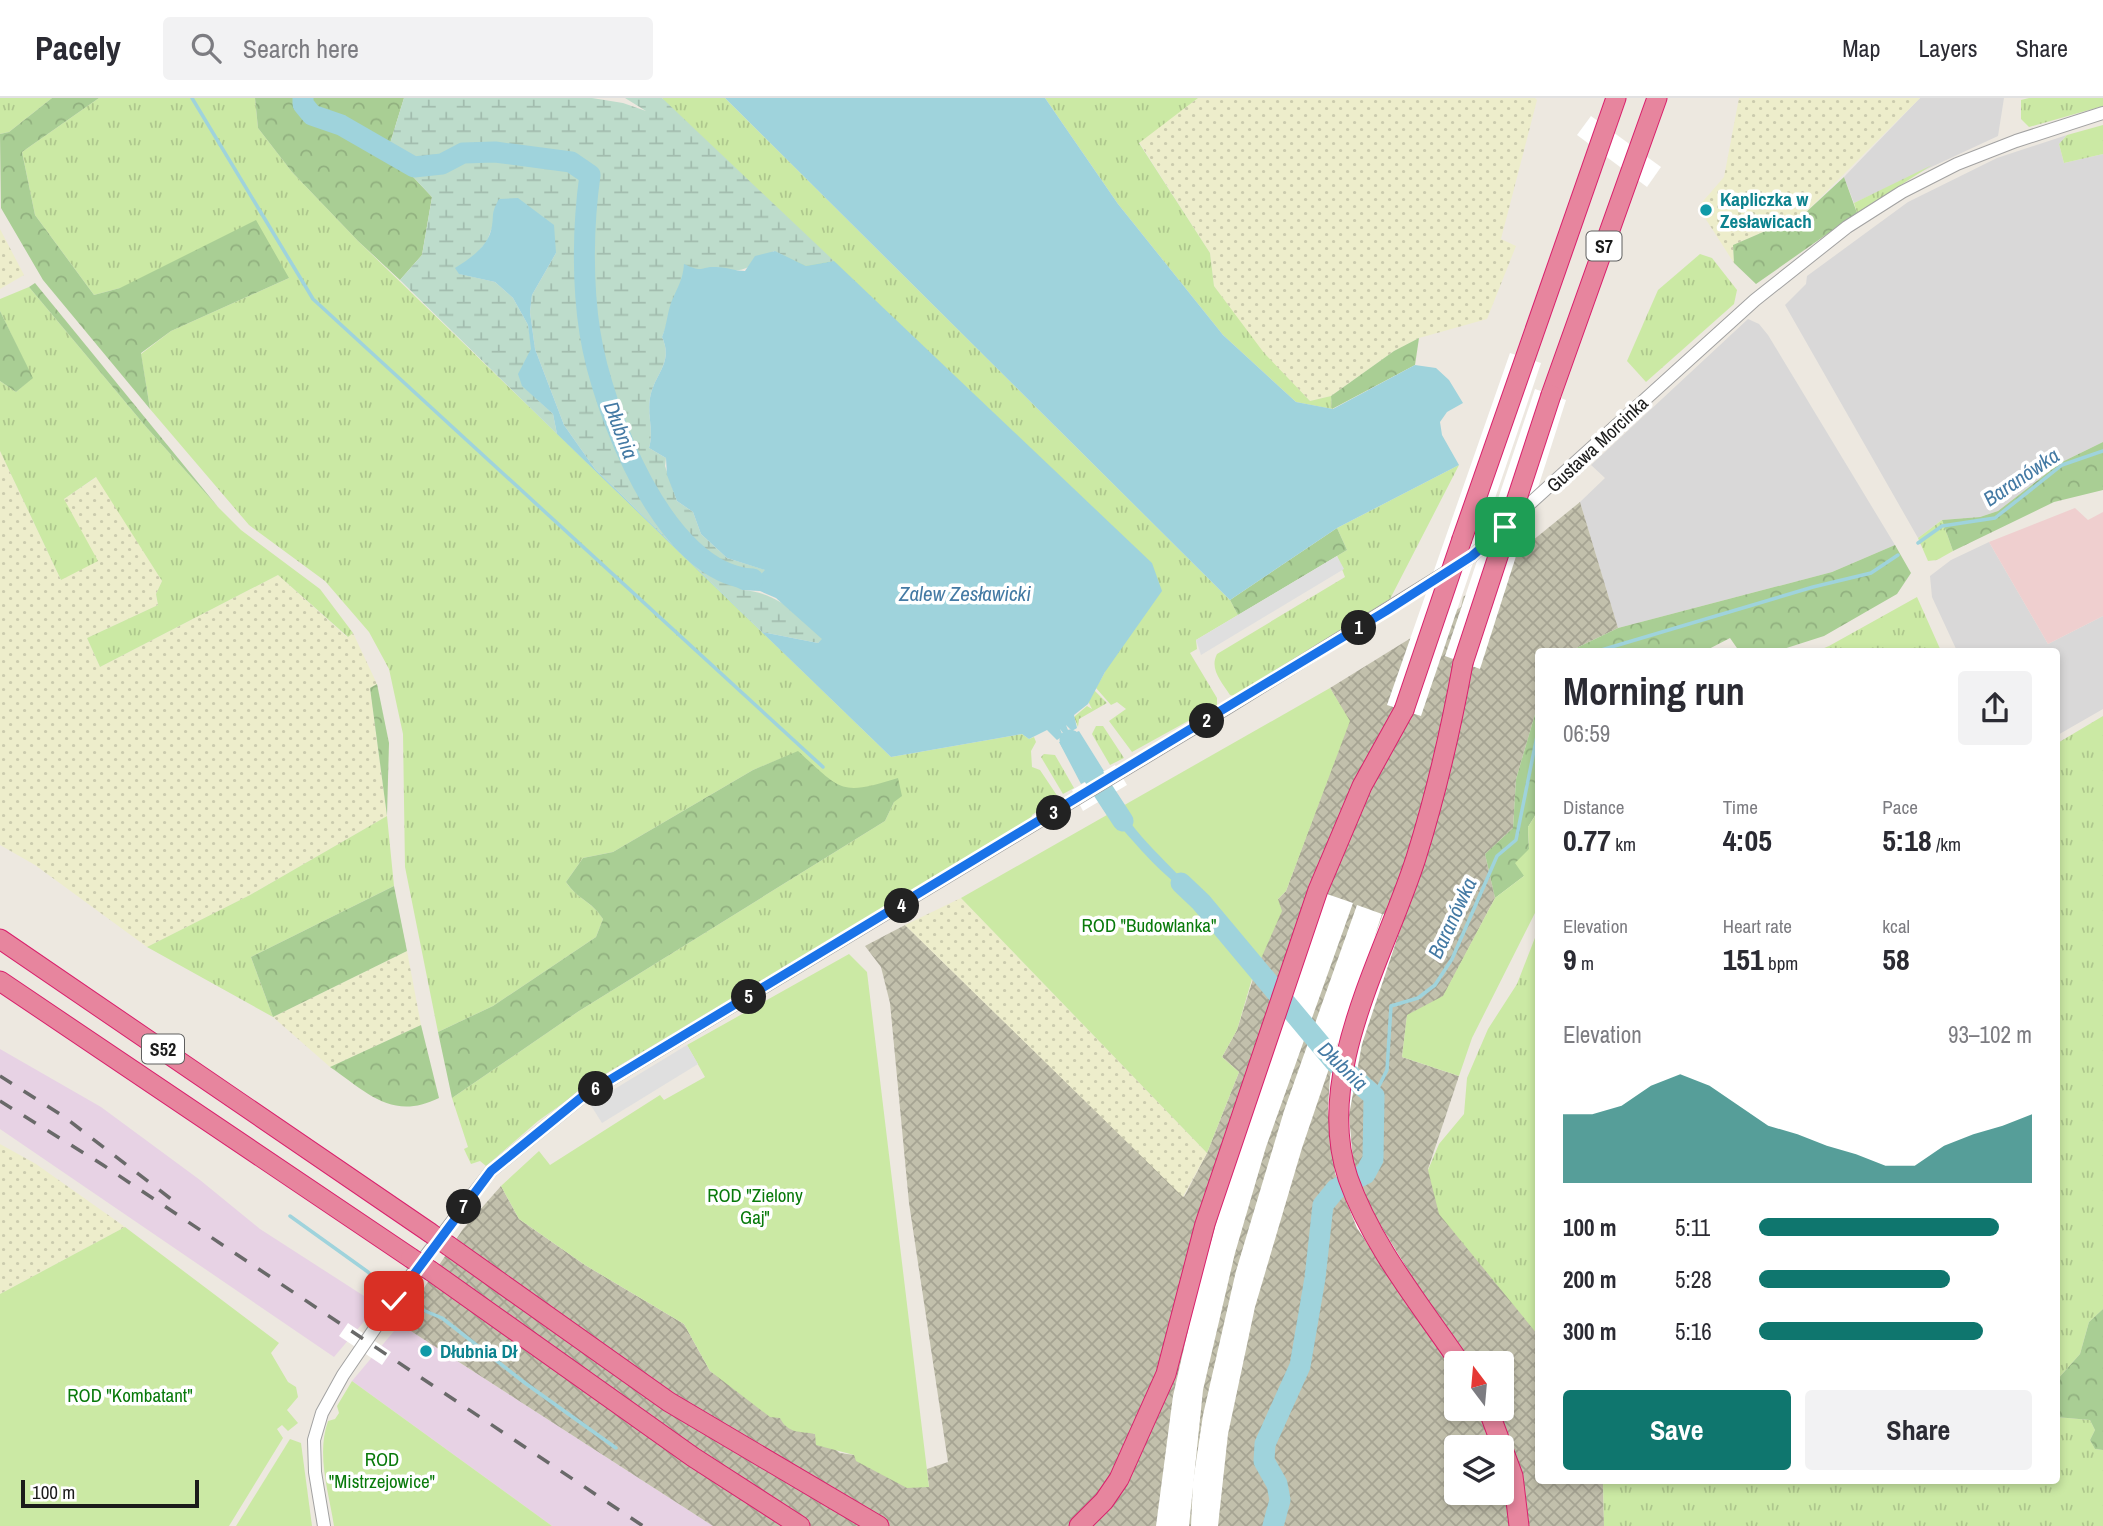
<!DOCTYPE html>
<meta charset="utf-8">
<style>
:root{--surface:#fff;--page:#f2f2f3;--text:#2b2b33;--muted:#7c7c81;--line:#e1e1e2;--accent:#0f766e}
body{margin:0;font-family:"Archivo Narrow",sans-serif;background:var(--page);color:var(--text);height:100vh;display:flex;flex-direction:column;font-size:26px;white-space:nowrap}
*{box-sizing:border-box;margin:0}
p{font-size:23px;color:var(--muted)}
.icon{flex:none;width:38px;height:38px;fill:none;stroke:currentColor;stroke-width:2;stroke-linecap:round;stroke-linejoin:round}
.map{position:relative;flex:1;overflow:hidden}
.details{position:absolute;left:1535px;top:550px;width:525px;height:836px;display:flex;flex-direction:column;background:var(--surface);border-radius:7px;box-shadow:0 4px 10px #0003}
.details>*{flex:none}
.needle{width:46px;rotate:344deg}
.fabs{position:absolute;left:1444px;top:1253px;display:grid;gap:14px}
.fabs a{display:grid;place-items:center;width:70px;height:70px;border-radius:7px;background:var(--surface);box-shadow:0 4px 10px #0003;font-size:35px}
.scale{position:absolute;left:21px;bottom:18px;width:178px;box-sizing:border-box;padding-left:7px;border:4px solid #1b1b1b;border-top:0;font-size:19px;line-height:24px;white-space:nowrap;color:#1b1b1b;-webkit-text-stroke:5px #fff;paint-order:stroke}
.pin{position:absolute;display:grid;place-items:center;width:60px;height:60px;color:#fff;margin:-30px;border-radius:14px;box-shadow:0 4px 10px #0006}
.km{position:absolute;width:35px;height:35px;margin:-18px;border-radius:50%;background:#222;color:#fff;font-size:19px;line-height:35px;text-align:center}
.round{display:grid;place-items:center;flex:none;width:74px;height:74px;border-radius:7px;background:var(--page)}
.head{display:flex;align-items:center;justify-content:space-between;height:119px;padding:0 28px}
h1{font-size:38px;font-weight:800;line-height:52px}
.metrics{display:grid;grid-template-columns:repeat(3,1fr);gap:10px;height:119px;padding:7px 28px}
.metrics div{display:grid;align-content:center}
.metrics b{font-size:30px;font-weight:800}
.metrics small{font-size:19px;font-weight:400}
.metrics p{font-size:19px}
.chart{height:196px;padding:14px 28px}
.chart p{display:flex;justify-content:space-between}
.chart svg{width:100%;height:126px;margin-top:7px;fill:var(--accent);opacity:.7}
.button{display:flex;gap:14px;margin-top:auto;padding:14px 28px}
.button a{flex:1;height:80px;border-radius:7px;background:var(--accent);color:#fff;font-size:28px;font-weight:800;line-height:80px;text-align:center}
.button a+a{background:var(--page);color:var(--text)}
ul{padding:0 28px;list-style:none;font-size:23px}
li{display:grid;grid-template-columns:112px 84px 1fr;align-items:center;height:52px}
li i{height:18px;border-radius:9px;background:var(--accent)}
header{display:flex;align-items:center;gap:42px;box-sizing:border-box;height:98px;padding:0 35px;background:var(--surface);border-bottom:2px solid var(--line)}
header strong{font-size:33px}
nav{display:flex;gap:38px;margin-inline-start:auto;font-size:24px}
.search{width:490px;height:63px;background:var(--page);display:flex;align-items:center;gap:18px;box-sizing:border-box;padding:0 24px;border-radius:7px;color:var(--muted);font-size:26px}
.map>svg:first-child{display:block}
</style>
<header>
<strong>Pacely</strong>
<div class="search"><svg class="icon" aria-label="search" viewBox="0 0 24 24"><circle cx="10" cy="10" r="6"/><path d="M15 15l6 6"/></svg>Search here</div>
<nav><a>Map</a><a>Layers</a><a>Share</a></nav>
</header>
<div class="map">
<svg width="2103" height="1428" viewBox="0 0 2103 1428">
<defs>
<pattern id="construction-cross-hatch" width="8" height="8" patternUnits="userSpaceOnUse" patternTransform="scale(1.75)"><rect width="8" height="8" fill="#c2c0ac"/><path d="M0 0l8 8M0 8l8-8" fill="none" stroke="#a6a493"/></pattern>
<pattern id="farmland-dots" width="8" height="8" patternUnits="userSpaceOnUse" patternTransform="scale(1.75)"><rect width="8" height="8" fill="#ededcb"/><path d="M2 2h.1M6 6h.1" fill="none" stroke="#cbcbae" stroke-width="1.8" stroke-linecap="round"/></pattern>
<pattern id="grass-tufts" width="24" height="20" patternUnits="userSpaceOnUse" patternTransform="scale(1.75)"><rect width="24" height="20" fill="#cbe9a4"/><path d="M3 7l-1-3M5 7V3M7 7l1-3M15 17l-1-3M17 17v-4M19 17l1-3" fill="none" stroke="#aec78d"/></pattern>
<pattern id="forest-crowns" width="20" height="18" patternUnits="userSpaceOnUse" patternTransform="scale(1.75)"><rect width="20" height="18" fill="#a9ce94"/><path d="M2 6a3 3 0 1 1 6 0M12 15a3 3 0 1 1 6 0" fill="none" stroke="#91b07f"/></pattern>
<pattern id="wetland-marsh" width="20" height="14" patternUnits="userSpaceOnUse" patternTransform="scale(1.75)"><rect width="20" height="14" fill="#bddccb"/><path d="M1 5h8M5 5V1M11 12h8M15 12V8" fill="none" stroke="#a2bcae"/></pattern>
</defs>
<rect width="100%" height="100%" fill="#ede8e0"/>
<g fill="#d9d8d8">
<polygon points="1920,0 2004,0 1998,38 1854,105 1844,79"/>
<polygon points="2067,37 2059,46 2064,65 2103,56 2103,344 2060,365 1998,413 1980,419 1942,422 1918,440 1785,207 1806,186 1807,178 1908,104 1997,60"/>
<polygon points="1748,221 1759,226 1768,237 1895,447 1832,474 1618,530 1580,404 1605,380 1591,367"/>
<polygon points="1989,444 2048,546 2103,518 2103,611 2056,638 2056,553 1957,553 1932,499 1930,478 1951,462"/>
</g>
<polygon fill="#efcfcf" points="2075,410 2088,422 2103,414 2103,518 2048,546 1989,444"/>
<g fill="#e7d2e4">
<polygon points="0,951 101,1009 200,1082 260,1131 378,1207 334,1259 0,1031"/>
<polygon points="400,1226 713,1428 552,1428 352,1283"/>
</g>
<path fill="url(#construction-cross-hatch)" fill-rule="evenodd" d="M1580 404 1618 530 1570 553H1538V606L1516 681 1513 730 1485 756 1495 800 1443 899 1407 918 1402 959 1459 978 1428 1071 1538 1237V1382L1603 1383 1604 1428H713L400 1226 463 1131 501 1088 519 1121 585 1167 684 1226 710 1273 780 1320 815 1336 840 1355 854 1357 929 1389 927 1371 948 1364 909 1105 890 905 881 869 865 848 905 827 1184 1099 1207 1055 1239 974 1222 959 1237 932 1278 801 1286 793 1349 623 1330 590 1461 509 1463 499ZM1456 1265H1502V1311H1456ZM1456 1349H1502V1395H1456Z"/>
<g fill="url(#farmland-dots)">
<polygon points="1198,0 1535,0 1537,2 1501,141 1516,148 1487,221 1419,240 1394,253 1331,298 1310,303 1263,255 1214,188 1210,155 1139,44"/>
<polygon points="1739,0 1920,0 1803,117 1733,147 1734,165 1698,109 1724,79"/>
<polygon points="0,131 24,177 0,191"/>
<polygon points="0,353 61,482 64,401 97,379 162,483 156,496 158,507 87,540 100,569 278,477 347,539 353,535 377,586 370,590 387,718 250,797 147,849 35,767 0,747"/>
<polygon points="961,800 1207,1055 1183,1099 905,827"/>
<polygon points="407,853 421,927 330,969 273,919"/>
<polygon points="0,1046 36,1066 125,1129 0,1196"/>
</g>
<g fill="url(#grass-tufts)">
<polygon points="0,0 52,0 9,34 0,36"/>
<path d="M99 0H255L258 30 292 74 358 143 891 659 1022 636 1029 641 1034 639 1036 644 1031 653 1032 669 1040 672 1058 699 1032 717 1030 723 597 981 538 1023 486 1068 480 1063 471 1066 464 1051 468 1049 452 1000 579 913 885 723 894 704 898 681 859 692 837 690 797 654 753 672 613 754 583 760 566 784C578 802 592 803 603 821L596 839 493 908 438 934 405 769 403 636 389 571 369 534 325 483 249 427 150 311 141 256 171 233 289 180 120 190 94 197 35 117 22 54Z"/>
<polygon points="662,0 725,0 1230,502 1238,517 1196,542 1197,551 1190,555 1217,600 1217,607 1132,654 1109,623 1126,611 1117,604 1111,607 1096,590 1105,574"/>
<polygon points="1045,0 1198,0 1139,45 1210,155 1214,188 1264,255 1310,303 1331,298 1332,311 1296,304 1223,237 1118,106"/>
<polygon points="2029,0 2103,0 2103,8 2029,29 2021,21 2021,2"/>
<polygon points="2103,27 2103,56 2064,65 2059,46 2067,37"/>
<polygon points="1932,67 1857,115 1854,105"/>
<polygon points="1700,156 1712,160 1737,192 1734,206 1646,284 1627,263 1658,192"/>
<polygon points="29,189 147,330 218,409 241,432 320,491 353,535 348,539 278,477 100,569 87,540 158,507 156,496 162,483 96,379 64,401 98,463 61,482 0,353 0,283 16,294 32,280 0,213 0,201"/>
<path d="M1459 367 1390 501 1234 598 1230 597C1222 584 1209 571 1217 556L1345 479 1337 458 1347 452 1337 430Z"/>
<polygon points="1942,422 1953,453 1937,462 1928,463 1918,440"/>
<polygon points="1917,499 1941,553 1817,553 1829,548"/>
<polygon points="1094,592 1107,605 1079,621 1078,629 1074,619 1087,608 1092,611 1088,603"/>
<polygon points="2103,618 2103,1211 2089,1224 2080,1256 2056,1283 2056,646"/>
<polygon points="1096,628 1103,628 1124,660 1110,667 1092,636"/>
<polygon points="1044,656 1055,657 1074,690 1063,696 1041,659"/>
<polygon points="387,718 394,788 251,859 273,919 147,849 250,797"/>
<polygon points="1538,832 1538,1237 1439,1116 1428,1072 1439,1046 1464,1016 1467,980 1488,931 1517,886"/>
<polygon points="2056,1319 2090,1322 2095,1332 2090,1342 2095,1351 2103,1352 2103,1428 1604,1428 1603,1383 2056,1382"/>
</g>
<g fill="url(#forest-crowns)">
<polygon points="52,0 99,0 22,54 35,117 94,197 120,190 256,122 289,180 171,233 141,255 150,311 43,182 1,110 0,36 9,34"/>
<polygon points="255,0 404,0 388,52 432,99 422,157 400,182 358,143 292,74 258,30"/>
<polygon points="1844,79 1857,115 1756,186 1734,165 1733,147 1803,117"/>
<polygon points="35,185 218,409 147,330 29,189"/>
<polygon points="0,213 33,280 16,294 0,283"/>
<polygon points="1419,240 1415,267 1332,311 1331,298 1394,253"/>
<polygon points="2103,344 2103,392 2054,404 1953,453 1942,422 1980,419 1998,413 2060,365"/>
<polygon points="1337,430 1347,452 1238,517 1230,502"/>
<polygon points="1895,447 1911,475 1897,496 1824,538 1777,553 1739,553 1730,540 1705,553 1570,553 1618,530 1832,474"/>
<polygon points="377,586 389,645 387,718 370,590"/>
<polygon points="1538,606 1538,713 1528,729 1529,751 1524,778 1495,800 1485,756 1513,730 1516,681"/>
<path d="M798 653C842 693 840 698 898 680L902 698 894 704 885 723 579 913 452 1000 438 934 493 908 596 839 603 821C591 802 579 803 566 784L583 760 613 754 753 672Z"/>
<polygon points="394,788 407,853 273,919 251,859"/>
<path d="M421 927 439 1000C392 1023 368 995 330 969Z"/>
<polygon points="2103,1211 2103,1352 2095,1351 2090,1342 2095,1332 2090,1322 2056,1319 2056,1283 2080,1256 2089,1224"/>
</g>
<path fill="url(#wetland-marsh)" d="M404 0H592L623 5 646 13 625 0H662L834 163 806 168 774 153C753 166 743 179 717 169L682 183C673 202 670 220 662 239 674 265 654 276 650 300 647 317 654 333 649 350L666 360 665 368 677 403 693 414 701 436 727 460 766 472 760 477 730 475 742 492C777 494 800 517 823 541L818 545 762 534 595 371 564 327 535 251 530 214 532 197 556 155 493 127 487 143 460 176 495 184 513 200 528 227 532 251 523 288 553 316 557 336 400 182 422 157 432 99 388 52Z"/>
<g fill="#cbe9a4">
<polygon points="1330,590 1350,623 1286,793 1278,801 1282,813 1252,881 1237,932 1222,959 1239,974 1207,1055 961,800"/>
<polygon points="1538,713 1538,809 1472,940 1459,978 1402,959 1407,917 1443,898 1495,800 1524,778 1515,765 1529,751 1528,729"/>
<path d="M849 856 867 874 929 1389 907 1390 856 1363 854 1357 816 1347 815 1336C800 1333 788 1336 780 1320L770 1319 710 1273 684 1226 585 1167 519 1121 501 1088 539 1053 550 1067 660 997 664 1002 705 979 687 947Z"/>
<polygon points="125,1129 279,1245 271,1255 288,1284 296,1289 298,1299 287,1312 298,1325 288,1333 282,1327 277,1331 283,1340 229,1428 0,1428 0,1196"/>
<path d="M352 1283 552 1428H334C329 1394 316 1357 328 1323L335 1321 339 1315 337 1308Z"/>
<polygon points="290,1341 301,1345 312,1428 236,1428"/>
</g>
<g fill="#dfdfdf">
<polygon points="1337,458 1344,471 1201,557 1196,542"/>
<polygon points="687,947 698,966 602,1025 590,1006"/>
</g>
<g fill="#9fd3dc">
<polygon points="725,0 1045,0 1118,106 1223,237 1296,304 1333,311 1415,267 1436,270 1449,282 1463,305 1447,314 1440,324 1442,337 1459,367 1337,430 1230,502"/>
<path d="M518 100 554 127 556 155 532 197 530 214 535 251 564 327 595 371 762 534 818 545 822 541 776 500 760 493 742 492 721 481 730 475 760 477 765 472 727 460 701 436 693 414 677 403 667 377 666 360 649 350C654 333 647 317 650 300 654 276 674 265 662 239 667 227 667 216 671 205 677 190 683 182 684 166 705 176 699 168 717 169 726 169 735 173 745 173L755 158 775 153 806 168 834 163 1152 465 1162 493 1105 574 1088 606 1074 617 1077 630 1072 633 1066 627 1070 637 1066 639 1060 631 1063 638 1057 642 1047 632 1029 641 1022 636 891 659 557 336 553 316 522 288 518 276 531 251 528 227 513 200 495 184 459 176 455 170C471 160 489 148 492 128 494 114 491 116 499 101Z"/>
<polygon points="1079,633 1104,673 1081,686 1059,644 1074,642 1094,676 1074,635"/>
<path d="M1113 696C1131 737 1173 766 1201 804 1160 778 1130 740 1100 704Z"/>
</g>
<g fill="#fff">
<polygon points="1591,18 1661,69 1647,89 1577,37"/>
<polygon points="1510,255 1541,265 1421,618 1387,607"/>
<polygon points="1535,291 1566,302 1480,571 1445,558"/>
<polygon points="1115,667 1127,687 1083,713 1072,692"/>
<polygon points="1327,796 1353,805 1266,1049 1235,1155 1203,1292 1189,1428 1156,1428 1173,1298 1197,1193 1225,1094"/>
<polygon points="1357,807 1382,816 1374,840 1383,816 1403,823 1362,946 1349,1017 1353,1063 1360,1084 1371,1112 1408,1172 1393,1184 1357,1130 1335,1075 1328,1010 1330,979 1338,944 1302,1050 1255,1209 1228,1336 1218,1428 1191,1428 1193,1384 1203,1317 1236,1173 1284,1013"/>
<polygon points="348,1225 391,1254 382,1267 339,1238"/>
</g>
<g fill="none" stroke-linecap="round" stroke-linejoin="round">
<g stroke="#9fd3dc" stroke-width="3.5">
<polyline points="192,0 313,201 823,669"/>
<polyline points="1918,445 1942,428 1995,420 2062,367 2103,353"/>
<polyline points="1598,553 1813,489 1871,475 1898,457"/>
<polyline points="1374,998 1387,972 1391,908 1418,900 1435,887 1452,861 1497,758 1516,742 1538,633"/>
<polyline points="290,1118 368,1174 389,1194"/>
<polyline points="406,1205 442,1220 525,1285 616,1350"/>
</g>
<g stroke="#9fd3dc" stroke-width="21">
<path d="M303 0V6L312 17 341 27 414 69 442 66 463 55 495 54 571 64 590 77C583 126 582 185 590 235 602 311 664 477 753 481"/>
<polyline points="1070,642 1123,723"/>
<polyline points="1181,785 1201,804 1335,964 1374,998 1373,1061 1365,1076 1336,1091 1323,1107 1315,1180 1300,1268 1265,1346 1264,1363 1277,1386 1280,1402 1273,1428"/>
</g>
<defs>
<polyline id="minor" points="324,1428 315,1374 314,1342 322,1315 343,1277 414,1173 491,1073 583,998 1229,609 1472,458 1755,202 1847,129 1902,94 1957,66 2016,43 2103,15"/>
<g id="highway">
<polyline points="1551,297 1657,0"/>
<polyline points="1462,441 1616,0"/>
<polyline points="0,841 429,1134"/>
<polyline points="0,883 411,1160"/>
<polyline points="449,1148 669,1304 879,1428"/>
<polyline points="431,1173 693,1359 800,1428"/>
<path d="M1460 1265C1420 1206 1372 1148 1348 1080 1313 977 1385 857 1416 760 1436 696 1451 631 1463 565"/>
<polyline points="1488,1311 1513,1378 1519,1428"/>
<polyline points="1079,1428 1104,1403 1119,1381 1166,1276 1205,1126 1318,792 1362,688 1404,612"/>
</g>
</defs>
<use href="#minor" stroke="#a2a2a2" stroke-width="14"/>
<use href="#highway" stroke="#d9206c" stroke-width="21"/>
<use href="#minor" stroke="#fff" stroke-width="12"/>
<use href="#highway" stroke="#e7859e" stroke-width="19"/>
<g stroke="#696969" stroke-width="3.5" stroke-dasharray="14 14" stroke-linecap="butt">
<polyline points="0,978 63,1018 171,1101"/>
<polyline points="0,1003 103,1067 643,1428"/>
</g>
<defs>
<g id="highway-bridge">
<polyline points="1463,565 1551,297"/>
<polyline points="1404,612 1462,441"/>
<polyline points="429,1134 449,1148"/>
<polyline points="411,1160 431,1173"/>
</g>
</defs>
<use href="#highway-bridge" stroke="#d9206c" stroke-width="21" stroke-linecap="butt"/>
<use href="#highway-bridge" stroke="#e7859e" stroke-width="19"/>
</g>
<g fill="none" stroke-linecap="round" stroke-linejoin="round">
<defs>
<polyline id="route" points="394,1203 491,1073 583,998 1386,513 1472,458 1505,429"/>
</defs>
<use href="#route" stroke="#fff" stroke-width="14"/>
<use href="#route" stroke="#1a73e8" stroke-width="9"/>
</g>
<g fill="#0f9aa8" stroke="#fff" stroke-width="2.5">
<circle cx="1706" cy="112" r="7"/>
<circle cx="426" cy="1253" r="7"/>
</g>
<g text-anchor="middle" dominant-baseline="central" stroke-width="7" stroke-linejoin="round" paint-order="stroke">
<g fill="#fff" stroke="#5f5f5f" stroke-width="2">
<rect x="1586.5" y="133.5" width="35" height="29" rx="5"/>
<rect x="142" y="936.5" width="42" height="29" rx="5"/>
</g>
<g font-size="18" font-weight="bold" fill="#1b1b1b">
<text x="1604" y="148">S7</text>
<text x="163" y="951">S52</text>
</g>
<g font-size="19" font-weight="bold" fill="#0d838f" stroke="#fff" text-anchor="start">
<text x="1720" y="101">Kapliczka w<tspan x="1720" dy="22">Zesławicach</tspan></text>
<text x="440" y="1253">Dłubnia Dł</text>
</g>
<g font-size="19" fill="#1b1b1b" stroke="#fff">
<text transform="translate(1597 346) rotate(-43)">Gustawa Morcinka</text>
</g>
<g font-size="19" fill="#097a0b" stroke="#fff">
<text x="1149" y="827">ROD "Budowlanka"</text>
<text x="755" y="1097">ROD "Zielony<tspan x="755" dy="22">Gaj"</tspan></text>
<text x="130" y="1297">ROD "Kombatant"</text>
<text x="382" y="1361">ROD<tspan x="382" dy="22">"Mistrzejowice"</tspan></text>
</g>
<g font-size="21" font-style="italic" fill="#447aa4" stroke="#fff">
<text transform="translate(621 332) rotate(69)">Dłubnia</text>
<text transform="translate(2021 379) rotate(-34)">Baranówka</text>
<text x="965" y="495">Zalew Zesławicki</text>
<text transform="translate(1452 820) rotate(-65)">Baranówka</text>
<text transform="translate(1343 968) rotate(44)">Dłubnia</text>
</g>
</g>
</svg>
<div class="fabs">
<a><svg class="needle" viewBox="-14 -14 28 28"><path d="M0-13l5 13h-10z" fill="#e53935"/><path d="M0 13l5-13h-10z" fill="#7c7c81"/></svg></a>
<a><svg class="icon" aria-label="layers" viewBox="0 0 24 24"><path d="M12 4l9 5-9 5-9-5zM3 14l9 5 9-5"/></svg></a>
</div>
<div class="scale">100 m</div>
<div class="pin" style="left:1505px;top:429px;background:#1e9e55"><svg class="icon" aria-label="arrive" viewBox="0 0 24 24"><path d="M6 21V4h12l-3 4 3 4H6"/></svg></div>
<div class="pin" style="left:394px;top:1203px;background:#d93025"><svg class="icon" aria-label="check" viewBox="0 0 24 24"><path d="M5 12l5 5 9-10"/></svg></div>
<b class="km" style="left:1359px;top:530px">1</b>
<b class="km" style="left:1207px;top:623px">2</b>
<b class="km" style="left:1054px;top:715px">3</b>
<b class="km" style="left:902px;top:808px">4</b>
<b class="km" style="left:749px;top:899px">5</b>
<b class="km" style="left:596px;top:991px">6</b>
<b class="km" style="left:464px;top:1109px">7</b>
<section class="details">
<div class="head"><div><h1>Morning run</h1><p>06:59</p></div><a class="round"><svg class="icon" aria-label="share" viewBox="0 0 24 24"><path d="M12 15V3M7 8l5-5 5 5M5 13v7h14v-7"/></svg></a></div>
<div class="metrics">
<div><p>Distance</p><b>0.77<small> km</small></b></div>
<div><p>Time</p><b>4:05</b></div>
<div><p>Pace</p><b>5:18<small> /km</small></b></div>
</div>
<div class="metrics">
<div><p>Elevation</p><b>9<small> m</small></b></div>
<div><p>Heart rate</p><b>151<small> bpm</small></b></div>
<div><p>kcal</p><b>58</b></div>
</div>
<div class="chart"><p><span>Elevation</span>93–102 m</p>
<svg viewBox="0 0 160 44" preserveAspectRatio="none"><path d="M0 44V20L10 20L20 17L30 10L40 6L50 10L60 17L70 24L80 27L90 31L100 34L110 38L120 38L130 31L140 27L150 24L160 20V44z"/></svg>
</div>
<ul>
<li><b>100 m</b>5:11<i style="width:88%"></i></li>
<li><b>200 m</b>5:28<i style="width:70%"></i></li>
<li><b>300 m</b>5:16<i style="width:82%"></i></li>
</ul>
<div class="button"><a>Save</a><a>Share</a></div>
</section>
</div>
